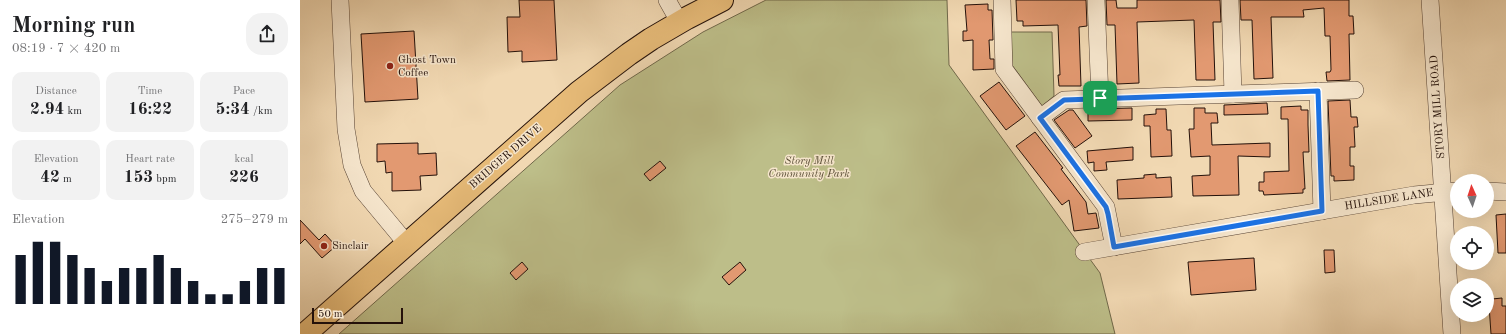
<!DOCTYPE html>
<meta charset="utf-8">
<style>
:root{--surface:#fff;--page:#f2f2f2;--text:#202124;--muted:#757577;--accent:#111827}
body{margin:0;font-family:"Old Standard TT",serif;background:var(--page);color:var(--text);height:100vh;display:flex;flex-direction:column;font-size:15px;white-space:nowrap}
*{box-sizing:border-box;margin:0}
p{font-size:13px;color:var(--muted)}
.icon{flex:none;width:22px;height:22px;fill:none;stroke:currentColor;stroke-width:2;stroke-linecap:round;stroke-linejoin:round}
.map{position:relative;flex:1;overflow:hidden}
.side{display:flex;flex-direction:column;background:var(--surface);width:300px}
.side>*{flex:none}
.needle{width:26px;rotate:357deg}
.buttons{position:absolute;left:1150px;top:174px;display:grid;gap:8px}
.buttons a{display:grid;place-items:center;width:44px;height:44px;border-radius:50%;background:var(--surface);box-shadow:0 4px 16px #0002;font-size:20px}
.scale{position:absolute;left:12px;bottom:10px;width:91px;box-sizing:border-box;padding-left:4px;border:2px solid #24110a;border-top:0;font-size:11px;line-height:14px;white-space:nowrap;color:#24110a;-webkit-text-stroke:3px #f6e6cd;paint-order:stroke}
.pin{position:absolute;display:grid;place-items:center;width:34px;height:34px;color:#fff;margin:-17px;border-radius:8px;box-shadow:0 2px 6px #0006}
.round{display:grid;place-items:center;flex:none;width:42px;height:42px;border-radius:16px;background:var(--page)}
.headline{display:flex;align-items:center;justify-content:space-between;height:68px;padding:0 12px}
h1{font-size:22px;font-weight:600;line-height:30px}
.figures{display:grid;grid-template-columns:repeat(3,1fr);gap:6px;height:68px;padding:4px 12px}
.figures div{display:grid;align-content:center;border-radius:10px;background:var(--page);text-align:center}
.figures b{font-size:17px;font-weight:600}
.figures small{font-size:11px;font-weight:400}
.figures p{font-size:11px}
.chart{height:112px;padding:8px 12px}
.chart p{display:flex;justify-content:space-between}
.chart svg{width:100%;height:72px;margin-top:4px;stroke:var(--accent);stroke-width:6}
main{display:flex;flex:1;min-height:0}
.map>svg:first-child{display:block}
</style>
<main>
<section class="side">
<div class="headline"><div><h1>Morning run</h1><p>08:19 · 7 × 420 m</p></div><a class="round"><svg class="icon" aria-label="share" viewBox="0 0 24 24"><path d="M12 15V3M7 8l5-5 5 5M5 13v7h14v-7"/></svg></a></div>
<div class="figures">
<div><p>Distance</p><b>2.94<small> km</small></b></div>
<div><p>Time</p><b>16:22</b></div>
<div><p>Pace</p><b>5:34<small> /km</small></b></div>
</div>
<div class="figures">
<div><p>Elevation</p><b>42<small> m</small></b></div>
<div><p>Heart rate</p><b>153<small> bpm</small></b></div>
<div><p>kcal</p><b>226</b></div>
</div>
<div class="chart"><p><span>Elevation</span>275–279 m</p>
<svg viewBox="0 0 160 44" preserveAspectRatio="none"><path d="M5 44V14M15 44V6M25 44V6M35 44V14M45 44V22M55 44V30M65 44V22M75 44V22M85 44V14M95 44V22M105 44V30M115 44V38M125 44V38M135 44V30M145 44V22M155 44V22"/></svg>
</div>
</section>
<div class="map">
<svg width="1206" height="334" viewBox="0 0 1206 334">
<rect width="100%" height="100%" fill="#f1d8b2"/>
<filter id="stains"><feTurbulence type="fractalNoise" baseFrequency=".005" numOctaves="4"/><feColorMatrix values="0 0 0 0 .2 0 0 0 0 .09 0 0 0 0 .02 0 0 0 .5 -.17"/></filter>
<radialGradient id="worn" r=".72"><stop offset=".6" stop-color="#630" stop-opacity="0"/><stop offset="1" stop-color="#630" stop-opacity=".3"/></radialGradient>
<g fill="#bdbe89" stroke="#70684a">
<polygon points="466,0 647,0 649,65 800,273 815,334 39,334 320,85 403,32"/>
<polygon points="711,32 752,32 754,96 742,106 712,65"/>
</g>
<g fill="#e29971" stroke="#24110a">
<polygon points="219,0 254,0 257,60 222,62 222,51 208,52 207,17 220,17"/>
<polygon points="716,0 786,0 787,26 779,27 781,86 759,86 758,75 760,75 758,25 723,26 723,21 717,21"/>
<polygon points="806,0 816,0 817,8 837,8 837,0 920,0 921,22 913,22 915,80 896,80 894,20 837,22 839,83 817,84 815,25 807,25"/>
<polygon points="940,0 1049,0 1049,16 1053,16 1054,34 1049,34 1050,80 1027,81 1026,72 1030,72 1031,70 1030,36 1025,36 1024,8 1003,10 1004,17 971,17 973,78 954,79 952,20 941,20"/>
<polygon points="688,4 688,10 692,10 693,40 689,40 690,59 694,59 694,69 673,70 673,40 663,41 663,31 667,31 665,5"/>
<polygon points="114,31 118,99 65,102 61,34"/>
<polygon points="699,82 725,116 706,130 680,96"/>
<polygon points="1050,100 1051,117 1057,117 1058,127 1054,127 1055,147 1050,147 1050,166 1054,166 1054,180 1034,181 1034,176 1031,176 1028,101"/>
<polygon points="967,103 968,114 924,115 924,105"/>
<polygon points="1001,106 1001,110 1008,110 1008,125 1009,152 1003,152 1005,189 1003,189 1003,193 964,195 963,191 959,191 959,182 964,182 964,172 989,171 988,119 981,119 981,107"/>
<polygon points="832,108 832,120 788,121 788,109"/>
<polygon points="894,108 905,108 905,113 917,113 918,123 911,123 912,145 970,143 970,157 938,156 939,195 893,196 892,176 910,175 910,156 891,157 889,129 894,129"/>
<polygon points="856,109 866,109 867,130 871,130 872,156 851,157 850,126 844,126 844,115 856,114"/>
<polygon points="769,110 773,110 792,136 775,148 754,120"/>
<polygon points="735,132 763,168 761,169 786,202 788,214 796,213 799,228 774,231 769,200 762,205 716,146"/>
<polygon points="118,143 118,154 136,153 137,175 120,176 121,190 92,191 92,172 86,173 85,161 77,162 77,144"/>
<polygon points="833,147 833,160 806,162 807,170 794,171 794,162 788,163 787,151"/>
<polygon points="360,161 366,168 350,181 344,174"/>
<polygon points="856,174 856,178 871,177 872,197 818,199 817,180 844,178 844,175"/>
<polygon points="1206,214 1206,253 1198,253 1196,215"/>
<polygon points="0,220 19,240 25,234 36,246 22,258 5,239 0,244"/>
<polygon points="1024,250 1034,250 1035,272 1025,273"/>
<polygon points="954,258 956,290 891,295 888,262"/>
<polygon points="222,262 228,269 216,280 210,273"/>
<polygon points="440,262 446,270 429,285 422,277"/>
<polygon points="1202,298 1202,306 1206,306 1206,334 1191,334 1189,305 1192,305 1192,299"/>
</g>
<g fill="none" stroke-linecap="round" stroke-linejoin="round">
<defs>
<g id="minor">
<polyline points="40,0 46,129 52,165 63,191 107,244"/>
<polyline points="367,0 380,23"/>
<polyline points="702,0 704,69 806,207 814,247"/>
<polyline points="796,0 800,98"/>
<polyline points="930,0 933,94"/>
<polyline points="1130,0 1152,334"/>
<polyline points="1018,91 1022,211"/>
<polyline points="740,118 764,100 1055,90"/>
<polyline points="1187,191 1206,192"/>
<polyline points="784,252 1114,195 1157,191"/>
</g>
<polyline id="major" points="5,334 279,92 329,54 351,39 387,18 422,0"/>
</defs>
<use href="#minor" stroke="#574334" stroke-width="18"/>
<use href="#major" stroke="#24110a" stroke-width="24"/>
<use href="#minor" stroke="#f6e6cd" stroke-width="17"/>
<use href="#major" stroke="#e8bc79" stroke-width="22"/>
</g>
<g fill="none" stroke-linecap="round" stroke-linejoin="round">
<defs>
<polygon id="route" points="1018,91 1022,211 814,247 808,214 806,207 740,118 764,100"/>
</defs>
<use href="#route" stroke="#fff" stroke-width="8"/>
<use href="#route" stroke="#1a73e8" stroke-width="5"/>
</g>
<g fill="#8f2418" stroke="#f6e6cd" stroke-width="1.5">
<circle cx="90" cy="66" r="4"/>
<circle cx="24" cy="246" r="4"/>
</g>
<g text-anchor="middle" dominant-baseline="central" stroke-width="3" stroke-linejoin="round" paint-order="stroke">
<g font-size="11" fill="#24110a" stroke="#f6e6cd" text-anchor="start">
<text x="98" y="60">Ghost Town<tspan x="98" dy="13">Coffee</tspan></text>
<text x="32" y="246">Sinclair</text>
</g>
<g font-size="11" fill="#24110a" stroke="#f6e6cd">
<text transform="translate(1138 107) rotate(-94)">STORY MILL ROAD</text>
<text transform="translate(206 157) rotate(-41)">BRIDGER DRIVE</text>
<text transform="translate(1089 200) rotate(-9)">HILLSIDE LANE</text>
</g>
<g font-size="11" font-style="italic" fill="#5a4e36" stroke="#f6e6cd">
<text x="509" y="161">Story Mill<tspan x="509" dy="13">Community Park</tspan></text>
</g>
</g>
<rect width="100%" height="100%" filter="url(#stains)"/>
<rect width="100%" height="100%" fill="url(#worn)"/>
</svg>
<div class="buttons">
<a><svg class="needle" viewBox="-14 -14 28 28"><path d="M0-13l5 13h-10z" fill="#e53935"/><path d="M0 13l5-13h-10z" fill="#757577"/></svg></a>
<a><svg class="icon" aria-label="locate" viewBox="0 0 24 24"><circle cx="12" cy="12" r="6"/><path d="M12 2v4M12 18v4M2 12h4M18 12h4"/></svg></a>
<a><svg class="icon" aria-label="layers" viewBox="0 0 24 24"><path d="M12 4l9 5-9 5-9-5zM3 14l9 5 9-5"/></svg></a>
</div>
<div class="scale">50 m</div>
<div class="pin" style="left:800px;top:98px;background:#1e9e55"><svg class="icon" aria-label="arrive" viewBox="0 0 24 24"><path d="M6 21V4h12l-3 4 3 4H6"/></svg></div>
</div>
</main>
